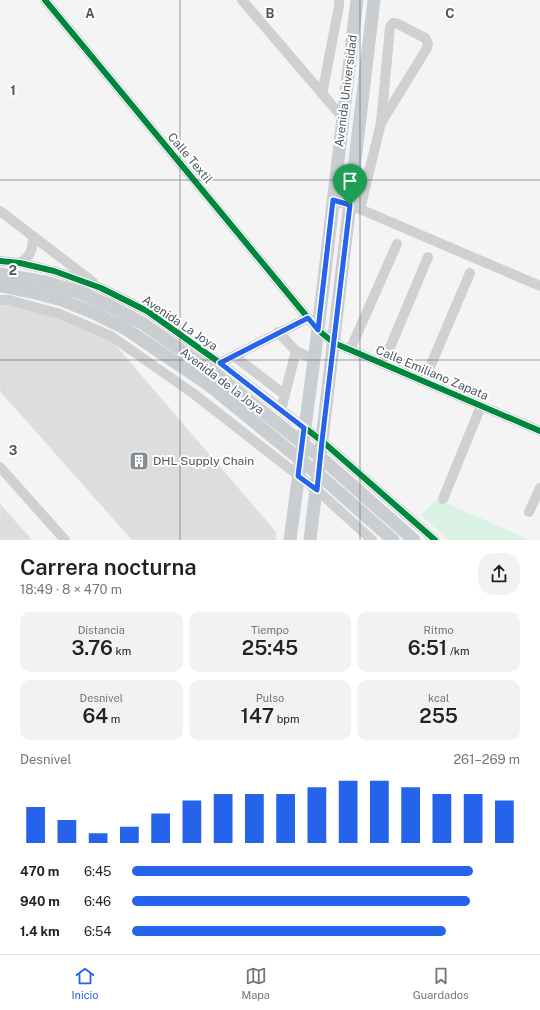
<!DOCTYPE html>
<html lang="es">
<meta charset="utf-8">
<style>
:root{--surface:#fff;--page:#f2f2f2;--text:#222;--muted:#767676;--line:#e0e0e0;--accent:#2563eb}
body{margin:0;font-family:"Public Sans",sans-serif;background:var(--page);color:var(--text);height:100vh;display:flex;flex-direction:column;font-size:15px;white-space:nowrap}
*{box-sizing:border-box;margin:0}
p{font-size:13px;color:var(--muted)}
.icon{flex:none;width:22px;height:22px;fill:none;stroke:currentColor;stroke-width:2;stroke-linecap:round;stroke-linejoin:round}
.map{position:relative;height:540px;overflow:hidden}
.sheet{display:flex;flex-direction:column;background:var(--surface);flex:1}
.sheet>*{flex:none}
.pin{position:absolute;display:grid;place-items:center;width:34px;height:34px;color:#fff;margin:-41px -17px;border-radius:50% 50% 50% 0;rotate:-45deg;box-shadow:0 0 4px #0007}
.pin .icon{rotate:45deg}
.round{display:grid;place-items:center;flex:none;width:42px;height:42px;border-radius:16px;background:var(--page)}
.overview{display:flex;align-items:center;justify-content:space-between;height:68px;padding:0 20px}
h1{font-size:22px;font-weight:600;line-height:30px}
.figures{display:grid;grid-template-columns:repeat(3,1fr);gap:6px;height:68px;padding:4px 20px}
.figures div{display:grid;align-content:center;border-radius:10px;background:var(--page);text-align:center}
.figures b{font-size:20px;font-weight:600}
.figures small{font-size:11px;font-weight:400}
.figures p{font-size:11px}
.chart{height:112px;padding:8px 20px}
.chart p{display:flex;justify-content:space-between}
.chart svg{width:100%;height:72px;margin-top:4px;stroke:var(--accent);stroke-width:6}
ul{padding:0 20px;list-style:none;font-size:13px}
li{display:grid;grid-template-columns:64px 48px 1fr;align-items:center;height:30px}
li i{height:10px;border-radius:5px;background:var(--accent)}
.menu{display:flex;justify-content:space-around;align-items:center;height:56px;border-top:1px solid var(--line);background:var(--surface);font-size:11px;color:var(--muted)}
.menu a{display:grid;justify-items:center;gap:2px}
.menu .on{color:var(--accent)}
.map>svg:first-child{display:block}
</style>
<div class="map">
<svg width="540" height="540" viewBox="0 0 540 540">
<rect width="100%" height="100%" fill="#f4f4f4"/>
<polygon fill="#d9f2e3" points="437,499 530,540 448,540 421,515"/>
<g fill="#ddddde" stroke="#e5e6e7">
<polygon points="5,302 63,316 111,340 276,532 276,540 132,540 0,391 0,306"/>
<polygon points="0,504 32,540 0,540"/>
</g>
<g fill="none" stroke-linecap="round" stroke-linejoin="round">
<g stroke="#ced0d2" stroke-width="10">
<polyline points="45,0 318,330 334,343 540,431"/>
<polyline points="242,0 343,118"/>
<polyline points="322,94 339,6 339,0"/>
<polyline points="333,200 360,209 540,286"/>
<polyline points="360,209 381,123 390,27 393,23 398,24 425,38 428,43 427,48 381,123"/>
<polyline points="0,211 93,282"/>
<polyline points="0,261 20,263 54,271 101,288 147,311 220,363 322,441 435,540"/>
<path d="M20 263C31 256 33 249 33 236"/>
<polyline points="0,300 9,300 60,314 111,336 194,394 317,490 372,540"/>
<polyline points="278,332 296,351"/>
<polyline points="350,350 397,244"/>
<polyline points="234,356 285,395"/>
<polyline points="220,363 308,318"/>
<polyline points="383,364 428,257"/>
<polyline points="424,381 470,273"/>
<polyline points="281,410 296,351 313,359"/>
<polyline points="0,467 65,540"/>
<polyline points="443,499 481,406"/>
<polyline points="529,512 540,488"/>
</g>
<g stroke="#caced1" stroke-width="13">
<polyline points="290,540 318,330 357,0"/>
<polyline points="310,540 374,0"/>
</g>
<g stroke="#caced1" stroke-width="13">
<polyline points="0,274 45,282 79,292 110,306 142,323 214,373 326,462 414,540"/>
<polyline points="0,286 32,292 62,300 94,313 126,329 209,385 324,479 393,540"/>
</g>
<defs>
<g id="cycleway">
<polyline points="45,0 318,330 334,343 540,431"/>
<polyline points="0,261 20,263 54,271 101,288 147,311 220,363 322,441 435,540"/>
</g>
</defs>
<use href="#cycleway" stroke="#fff" stroke-width="8"/>
<use href="#cycleway" stroke="#00873e" stroke-width="6"/>
</g>
<g fill="none" stroke-linecap="round" stroke-linejoin="round">
<defs>
<polygon id="route" points="333,200 350,205 322,441 317,490 298,476 304,428 220,363 308,318 318,330"/>
</defs>
<use href="#route" stroke="#fff" stroke-width="8"/>
<use href="#route" stroke="#2563eb" stroke-width="5"/>
</g>
<path fill="none" stroke="#4a5661" stroke-width="1" stroke-opacity="0.55" d="M180 0V540M360 0V540M0 180H540M0 360H540"/>
<defs>
<symbol id="building-square" viewBox="-11 -11 22 22"><rect x="-9" y="-9" width="18" height="18" rx="4" fill="#868d94" stroke="#fff"/><path d="M-4-6H4V6H1V3H-1V6H-4ZM-2.5-4.3h1.7v1.8h-1.7ZM.8-4.3h1.7v1.8H.8ZM-2.5-1h1.7V.8h-1.7ZM.8-1h1.7V.8H.8Z" fill="#fff"/></symbol>
</defs>
<g fill-rule="evenodd">
<use href="#building-square" x="128" y="450" width="22" height="22"/>
</g>
<g text-anchor="middle" dominant-baseline="central" stroke-width="4" stroke-linejoin="round" paint-order="stroke">
<g font-size="12" fill="#4a5661" stroke="#fff">
<text transform="translate(346 91) rotate(-83)">Avenida Universidad</text>
<text transform="translate(190 158) rotate(50)">Calle Textil</text>
<text transform="translate(180 323) rotate(34)">Avenida La Joya</text>
<text transform="translate(432 373) rotate(23)">Calle Emiliano Zapata</text>
<text transform="translate(222 381) rotate(37)">Avenida de la Joya</text>
</g>
<g font-size="12" fill="#4a5661" stroke="#fff" text-anchor="start">
<text x="153" y="461">DHL Supply Chain</text>
</g>
</g>
<g font-size="13" text-anchor="middle" font-weight="bold" fill="#4a5661" stroke="#fff" stroke-width="4" stroke-linejoin="round" paint-order="stroke">
<text x="90" y="18">A</text>
<text x="270" y="18">B</text>
<text x="450" y="18">C</text>
<text x="13" y="95">1</text>
<text x="13" y="275">2</text>
<text x="13" y="455">3</text>
</g>
</svg>
<div class="pin" style="left:350px;top:205px;background:#1e9e55"><svg class="icon" aria-label="arrive" viewBox="0 0 24 24"><path d="M6 21V4h12l-3 4 3 4H6"/></svg></div>
</div>
<section class="sheet">
<div class="overview"><div><h1>Carrera nocturna</h1><p>18:49 · 8 × 470 m</p></div><a class="round"><svg class="icon" aria-label="share" viewBox="0 0 24 24"><path d="M12 15V3M7 8l5-5 5 5M5 13v7h14v-7"/></svg></a></div>
<div class="figures">
<div><p>Distancia</p><b>3.76<small> km</small></b></div>
<div><p>Tiempo</p><b>25:45</b></div>
<div><p>Ritmo</p><b>6:51<small> /km</small></b></div>
</div>
<div class="figures">
<div><p>Desnivel</p><b>64<small> m</small></b></div>
<div><p>Pulso</p><b>147<small> bpm</small></b></div>
<div><p>kcal</p><b>255</b></div>
</div>
<div class="chart"><p><span>Desnivel</span>261–269 m</p>
<svg viewBox="0 0 160 44" preserveAspectRatio="none"><path d="M5 44V22M15 44V30M25 44V38M35 44V34M45 44V26M55 44V18M65 44V14M75 44V14M85 44V14M95 44V10M105 44V6M115 44V6M125 44V10M135 44V14M145 44V14M155 44V18"/></svg>
</div>
<ul>
<li><b>470 m</b>6:45<i style="width:88%"></i></li>
<li><b>940 m</b>6:46<i style="width:87%"></i></li>
<li><b>1.4 km</b>6:54<i style="width:81%"></i></li>
</ul>
</section>
<nav class="menu">
<a class="on"><svg class="icon" aria-label="home" viewBox="0 0 24 24"><path d="M3 11l9-7 9 7M6 9v11h12V9"/></svg>Inicio</a>
<a><svg class="icon" aria-label="map" viewBox="0 0 24 24"><path d="M3 6l6-2 6 2 6-2v14l-6 2-6-2-6 2zM9 4v14M15 6v14"/></svg>Mapa</a>
<a><svg class="icon" aria-label="saved" viewBox="0 0 24 24"><path d="M7 4h10v16l-5-4-5 4z"/></svg>Guardados</a>
</nav>
